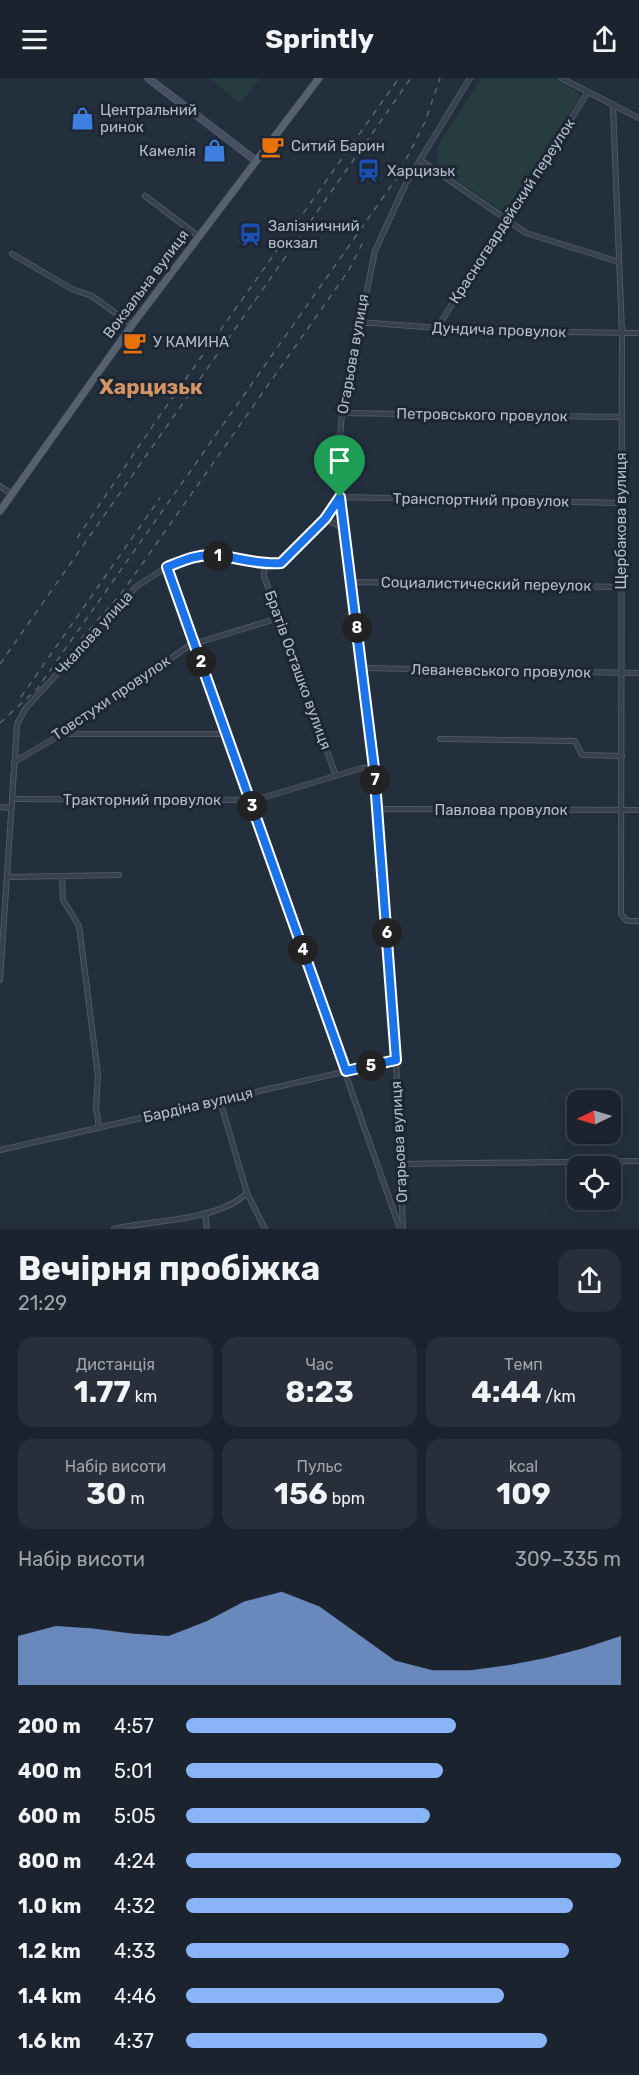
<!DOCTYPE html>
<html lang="uk">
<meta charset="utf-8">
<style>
:root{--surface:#1b232e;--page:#282f3a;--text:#f1f3f6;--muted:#a0a4aa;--line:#39404a;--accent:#8ab4f8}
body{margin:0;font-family:Rubik,sans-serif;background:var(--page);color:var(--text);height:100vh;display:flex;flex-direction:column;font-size:22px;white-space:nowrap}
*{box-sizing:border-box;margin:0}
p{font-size:20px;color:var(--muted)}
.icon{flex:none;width:33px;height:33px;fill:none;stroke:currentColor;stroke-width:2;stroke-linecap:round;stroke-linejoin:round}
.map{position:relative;height:1151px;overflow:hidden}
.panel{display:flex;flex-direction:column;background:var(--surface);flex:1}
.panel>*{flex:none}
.needle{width:39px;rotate:265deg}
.controls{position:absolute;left:567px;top:1012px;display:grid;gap:12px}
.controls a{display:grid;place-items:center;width:54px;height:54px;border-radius:12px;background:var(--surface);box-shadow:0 6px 24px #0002,0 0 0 2px var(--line);font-size:30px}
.pin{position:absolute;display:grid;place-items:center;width:51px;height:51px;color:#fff;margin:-62px -26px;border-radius:50% 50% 50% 0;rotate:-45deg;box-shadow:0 0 6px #0007}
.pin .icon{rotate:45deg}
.km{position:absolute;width:30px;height:30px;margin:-15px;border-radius:50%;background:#222;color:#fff;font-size:16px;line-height:30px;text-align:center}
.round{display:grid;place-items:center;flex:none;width:63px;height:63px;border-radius:18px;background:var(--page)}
.head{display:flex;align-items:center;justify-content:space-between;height:102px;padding:0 18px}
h1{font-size:33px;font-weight:700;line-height:45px}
.figures{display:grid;grid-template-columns:repeat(3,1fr);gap:9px;height:102px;padding:6px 18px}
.figures div{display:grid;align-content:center;border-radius:15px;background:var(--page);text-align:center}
.figures b{font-size:30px;font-weight:700}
.figures small{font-size:16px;font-weight:400}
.figures p{font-size:16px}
.chart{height:168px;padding:12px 18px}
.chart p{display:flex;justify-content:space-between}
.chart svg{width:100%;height:108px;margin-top:6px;fill:var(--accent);opacity:.7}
ul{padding:0 18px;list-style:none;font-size:20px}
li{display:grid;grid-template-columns:96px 72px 1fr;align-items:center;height:45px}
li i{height:15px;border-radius:8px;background:var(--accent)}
header{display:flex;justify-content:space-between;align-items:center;height:78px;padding:0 18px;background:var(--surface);font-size:27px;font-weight:700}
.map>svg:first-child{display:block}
</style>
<header><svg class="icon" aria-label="menu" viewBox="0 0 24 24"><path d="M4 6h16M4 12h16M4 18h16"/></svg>Sprintly<svg class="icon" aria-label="share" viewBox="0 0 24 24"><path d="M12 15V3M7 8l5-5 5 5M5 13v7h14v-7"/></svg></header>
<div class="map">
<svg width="639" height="1151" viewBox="0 0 639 1151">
<rect width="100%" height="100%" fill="#242f3e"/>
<g fill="#263c3f">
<polygon points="210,0 260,0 240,25"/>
<polygon points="481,0 554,0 579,15 579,21 505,135 436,88 439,66"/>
</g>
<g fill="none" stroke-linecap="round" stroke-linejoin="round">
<defs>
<g id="minor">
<polyline points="561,0 639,40"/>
<polyline points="613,28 622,255 621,836 627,843 639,843"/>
<polyline points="420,82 526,155 619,184"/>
<polyline points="145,118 198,158"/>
<polyline points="12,176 72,211 92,218 132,247"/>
<polyline points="358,244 479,253 639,255"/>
<polyline points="437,250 504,144 511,140 587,15"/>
<polyline points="342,335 621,339"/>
<polyline points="0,408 10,415"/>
<polyline points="325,441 335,423 340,419 622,425"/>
<polyline points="265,486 264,498 336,698"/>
<polyline points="167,489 400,1151"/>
<polyline points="351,504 621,509"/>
<polyline points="363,590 639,595"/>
<polyline points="65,654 70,656 220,656 226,654"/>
<polyline points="440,661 575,663 582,677 622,678"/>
<polyline points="14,684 65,654 190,567 279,540"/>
<polyline points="12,721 255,722 362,690 374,690"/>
<polyline points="0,729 12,730"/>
<polyline points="378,731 639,732"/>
<polyline points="62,798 63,822 79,848 98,997 96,1030 99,1050"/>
<polyline points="7,799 119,797"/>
<polyline points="0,902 17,646 26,630 137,508 167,489 194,479 212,477 265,486 281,485 325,441 345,451"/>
<polyline points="220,1022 247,1115 265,1151"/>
<polyline points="0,1072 396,982"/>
<polyline points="400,1086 639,1083"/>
<polyline points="205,1135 207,1151"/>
<path d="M114 1151C153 1142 218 1143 247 1115"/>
<polyline points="403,1151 396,982 378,731 340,419 339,373 342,335 375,173 406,105 470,0"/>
</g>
<polyline id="secondary" points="148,0 255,82"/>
<polyline id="primary" points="0,433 132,247 319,0"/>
</defs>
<use href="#minor" stroke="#565f6c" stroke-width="6"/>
<use href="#secondary" stroke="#565f6c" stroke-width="8"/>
<use href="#primary" stroke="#414a57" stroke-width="8"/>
<use href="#minor" stroke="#38414e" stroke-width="4.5"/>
<use href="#secondary" stroke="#465061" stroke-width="6"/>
<use href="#primary" stroke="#56606e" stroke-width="7"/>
<g stroke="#5a6575" stroke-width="1.5" stroke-dasharray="6 6" stroke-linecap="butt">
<polyline points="77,460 156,343 399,0"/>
<polyline points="81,561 121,516 349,192 364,162"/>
<polyline points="0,586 411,0"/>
<polyline points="21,619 160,420"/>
<polyline points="0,645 37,611 396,101 425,44 440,0"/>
</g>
</g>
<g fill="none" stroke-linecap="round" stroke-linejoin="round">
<defs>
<path id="route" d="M340 419 374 690 396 982 346 993 167 489C182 483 197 476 214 477 237 479 257 487 281 485L325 441Z"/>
</defs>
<use href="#route" stroke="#fff" stroke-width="12"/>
<use href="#route" stroke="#1a73e8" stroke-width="8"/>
</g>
<defs>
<symbol id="shop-bare" viewBox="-9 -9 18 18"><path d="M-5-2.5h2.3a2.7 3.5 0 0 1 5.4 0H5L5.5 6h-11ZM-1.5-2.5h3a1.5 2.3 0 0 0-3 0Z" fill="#3f7fe0" stroke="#1d2633" stroke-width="2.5" paint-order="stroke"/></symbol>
<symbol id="cafe-bare" viewBox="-9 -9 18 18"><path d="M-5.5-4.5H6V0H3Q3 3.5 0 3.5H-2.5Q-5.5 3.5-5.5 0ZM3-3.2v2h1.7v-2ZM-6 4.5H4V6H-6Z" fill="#e8710a" stroke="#1d2633" stroke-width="2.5" paint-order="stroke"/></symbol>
<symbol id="station-bare" viewBox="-9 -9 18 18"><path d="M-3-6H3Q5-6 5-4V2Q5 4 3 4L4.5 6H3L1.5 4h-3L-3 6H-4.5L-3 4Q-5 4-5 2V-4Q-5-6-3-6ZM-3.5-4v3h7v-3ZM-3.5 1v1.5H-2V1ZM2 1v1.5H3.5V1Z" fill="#1a4fb4" stroke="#1d2633" stroke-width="2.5" paint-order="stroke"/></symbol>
</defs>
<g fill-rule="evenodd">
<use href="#shop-bare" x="66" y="24" width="33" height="33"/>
<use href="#cafe-bare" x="256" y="52" width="33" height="33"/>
<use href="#shop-bare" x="198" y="56" width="33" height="33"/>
<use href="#station-bare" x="352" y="76" width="33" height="33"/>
<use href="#station-bare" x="234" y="140" width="33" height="33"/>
<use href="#cafe-bare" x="118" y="248" width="33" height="33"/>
</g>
<g text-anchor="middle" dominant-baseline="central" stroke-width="6" stroke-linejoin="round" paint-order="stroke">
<g font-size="15" fill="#b4bcc9" stroke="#1d2633" text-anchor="start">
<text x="100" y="32">Центральний<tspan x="100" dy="17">ринок</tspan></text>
<text x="291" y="68">Ситий Барин</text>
<text x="196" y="73" text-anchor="end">Камелія</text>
<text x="387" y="93">Харцизьк</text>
<text x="268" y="148">Залізничний<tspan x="268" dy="17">вокзал</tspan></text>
<text x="153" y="264">У КАМИНА</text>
</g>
<g font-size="15" fill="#b4bcc9" stroke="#1d2633">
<text transform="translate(512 133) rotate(-57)">Красногвардейский переулок</text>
<text transform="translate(146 206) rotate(-53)">Вокзальна вулиця</text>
<text transform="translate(499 252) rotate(2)">Дундича провулок</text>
<text transform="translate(353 276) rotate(-80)">Огарьова вулиця</text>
<text transform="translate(482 337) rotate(1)">Петровського провулок</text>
<text transform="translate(481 422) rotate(1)">Транспортний провулок</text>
<text transform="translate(621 443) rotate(-90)">Щербакова вулиця</text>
<text transform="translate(486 506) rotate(1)">Социалистический переулок</text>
<text transform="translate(94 555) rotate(-48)">Чкалова улица</text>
<text transform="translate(298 592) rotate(70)">Братів Осташко вулиця</text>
<text transform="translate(501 593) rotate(1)">Леваневського провулок</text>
<text transform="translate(111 620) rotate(-34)">Товстухи провулок</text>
<text x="142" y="722">Тракторний провулок</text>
<text x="501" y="732">Павлова провулок</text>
<text transform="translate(198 1027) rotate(-13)">Бардіна вулиця</text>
<text transform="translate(399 1064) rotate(-93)">Огарьова вулиця</text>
</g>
<g font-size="21" font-weight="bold" fill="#d59563" stroke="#1d2633">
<text x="151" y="308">Харцизьк</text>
</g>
</g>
</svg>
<div class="controls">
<a><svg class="needle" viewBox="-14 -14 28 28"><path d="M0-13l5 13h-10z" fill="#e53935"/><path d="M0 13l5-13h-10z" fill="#a0a4aa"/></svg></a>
<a><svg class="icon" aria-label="locate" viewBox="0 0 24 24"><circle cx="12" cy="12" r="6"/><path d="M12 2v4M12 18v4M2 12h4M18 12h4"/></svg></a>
</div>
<div class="pin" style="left:340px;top:419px;background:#1e9e55"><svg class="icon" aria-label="arrive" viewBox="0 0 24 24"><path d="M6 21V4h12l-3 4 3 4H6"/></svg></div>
<b class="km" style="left:218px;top:478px">1</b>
<b class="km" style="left:201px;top:584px">2</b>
<b class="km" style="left:252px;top:728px">3</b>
<b class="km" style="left:303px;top:872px">4</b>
<b class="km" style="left:371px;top:988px">5</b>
<b class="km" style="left:387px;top:855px">6</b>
<b class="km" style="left:375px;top:702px">7</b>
<b class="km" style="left:357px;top:550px">8</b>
</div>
<section class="panel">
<div class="head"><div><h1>Вечірня пробіжка</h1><p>21:29</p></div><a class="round"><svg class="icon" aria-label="share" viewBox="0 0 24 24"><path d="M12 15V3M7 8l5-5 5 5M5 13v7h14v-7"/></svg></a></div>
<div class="figures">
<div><p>Дистанція</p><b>1.77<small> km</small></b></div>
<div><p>Час</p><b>8:23</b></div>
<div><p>Темп</p><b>4:44<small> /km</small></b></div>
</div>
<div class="figures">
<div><p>Набір висоти</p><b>30<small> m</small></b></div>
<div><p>Пульс</p><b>156<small> bpm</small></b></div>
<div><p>kcal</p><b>109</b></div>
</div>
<div class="chart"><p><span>Набір висоти</span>309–335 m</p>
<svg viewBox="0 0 160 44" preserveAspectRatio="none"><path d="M0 44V24L10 20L20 21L30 23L40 24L50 18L60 10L70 6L80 12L90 23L100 34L110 38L120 38L130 36L140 33L150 29L160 24V44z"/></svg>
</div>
<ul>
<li><b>200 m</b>4:57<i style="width:62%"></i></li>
<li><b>400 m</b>5:01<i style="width:59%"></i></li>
<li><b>600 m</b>5:05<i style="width:56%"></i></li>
<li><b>800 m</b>4:24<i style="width:100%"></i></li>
<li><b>1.0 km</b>4:32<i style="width:89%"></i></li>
<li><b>1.2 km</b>4:33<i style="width:88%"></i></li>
<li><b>1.4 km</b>4:46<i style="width:73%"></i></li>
<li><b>1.6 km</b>4:37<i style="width:83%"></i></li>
</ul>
</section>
